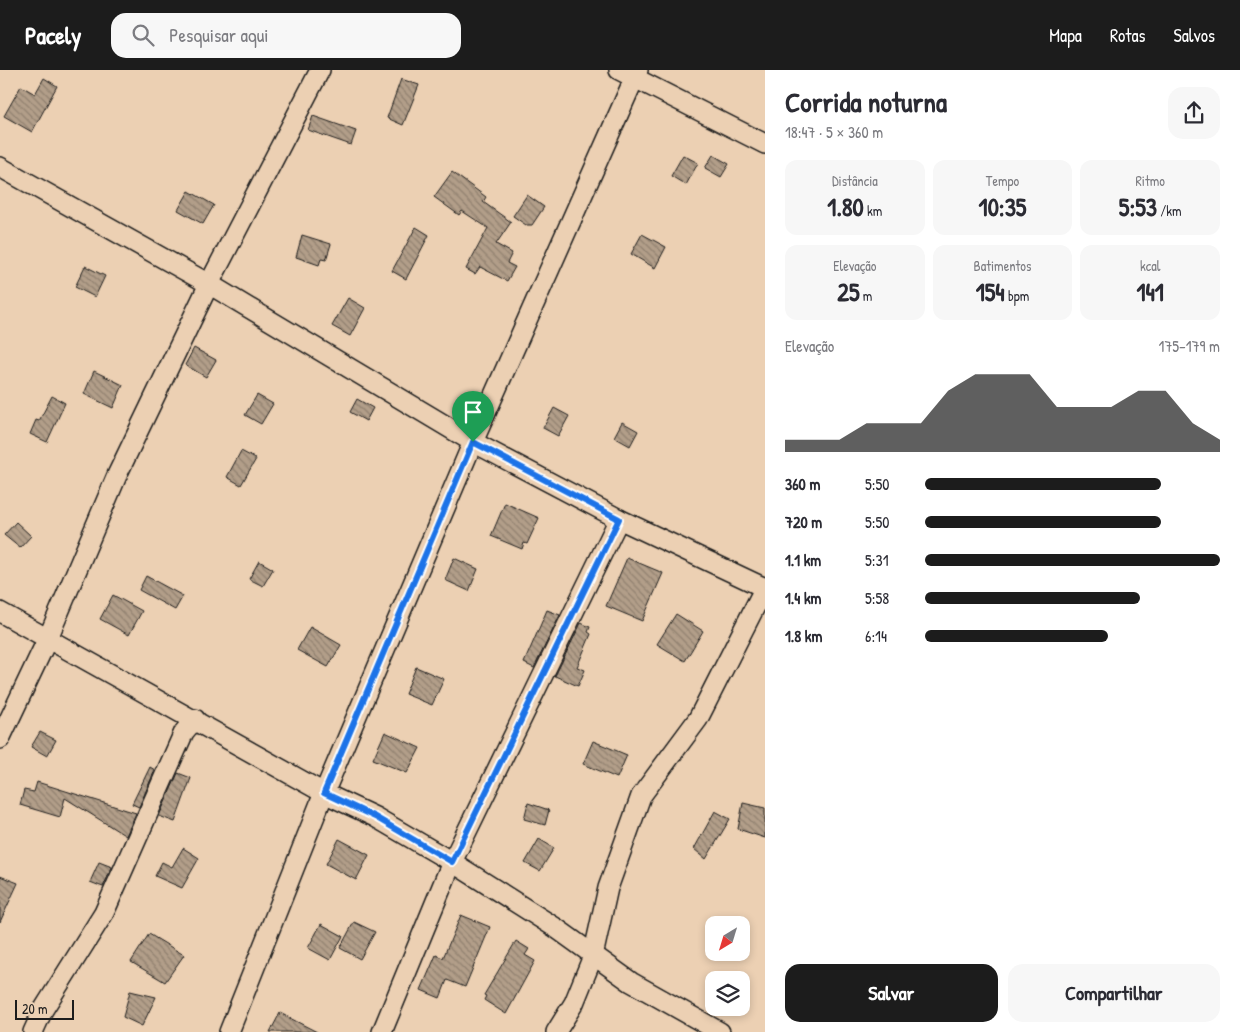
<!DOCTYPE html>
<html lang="pt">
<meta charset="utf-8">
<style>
:root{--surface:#fff;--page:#f7f7f7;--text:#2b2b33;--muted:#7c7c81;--accent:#1c1c1c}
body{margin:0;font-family:"Patrick Hand",sans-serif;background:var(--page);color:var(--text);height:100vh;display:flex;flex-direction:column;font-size:19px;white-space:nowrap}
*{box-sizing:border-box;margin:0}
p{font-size:16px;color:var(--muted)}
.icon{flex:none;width:28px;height:28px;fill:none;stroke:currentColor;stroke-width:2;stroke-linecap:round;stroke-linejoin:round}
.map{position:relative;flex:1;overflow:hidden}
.details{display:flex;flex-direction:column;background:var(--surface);width:475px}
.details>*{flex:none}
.needle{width:32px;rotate:218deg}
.fabs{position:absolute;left:705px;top:846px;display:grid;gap:10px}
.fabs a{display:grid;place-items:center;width:45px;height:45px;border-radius:10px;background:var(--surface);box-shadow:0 2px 8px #0003;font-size:25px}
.scale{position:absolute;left:15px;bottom:12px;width:59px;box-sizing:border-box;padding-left:5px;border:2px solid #1c1c1c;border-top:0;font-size:14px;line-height:18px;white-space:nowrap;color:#1c1c1c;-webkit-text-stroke:4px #ecd0b3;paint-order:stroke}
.pin{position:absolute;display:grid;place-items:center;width:42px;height:42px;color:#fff;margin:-51px -21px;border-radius:50% 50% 50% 0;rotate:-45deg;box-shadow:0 0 5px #0007}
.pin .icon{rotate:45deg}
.round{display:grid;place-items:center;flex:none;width:52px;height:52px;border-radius:15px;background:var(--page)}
.head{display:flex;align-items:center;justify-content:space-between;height:85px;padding:0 20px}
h1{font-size:28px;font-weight:700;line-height:38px}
.metrics{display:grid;grid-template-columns:repeat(3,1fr);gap:8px;height:85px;padding:5px 20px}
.metrics div{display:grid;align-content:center;border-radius:12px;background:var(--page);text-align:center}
.metrics b{font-size:25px;font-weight:700}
.metrics small{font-size:14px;font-weight:400}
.metrics p{font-size:14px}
.chart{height:140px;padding:10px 20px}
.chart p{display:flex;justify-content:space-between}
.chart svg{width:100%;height:90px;margin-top:5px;fill:var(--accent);opacity:.7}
.primary-button{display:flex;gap:10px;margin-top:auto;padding:10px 20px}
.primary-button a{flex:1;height:58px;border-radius:15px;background:var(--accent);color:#fff;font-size:20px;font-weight:700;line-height:58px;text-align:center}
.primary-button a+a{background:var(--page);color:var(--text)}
ul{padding:0 20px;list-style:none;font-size:16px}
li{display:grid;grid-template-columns:80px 60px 1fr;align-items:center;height:38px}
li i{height:12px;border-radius:6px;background:var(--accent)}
header{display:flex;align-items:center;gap:30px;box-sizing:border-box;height:70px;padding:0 25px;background:var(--accent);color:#fff}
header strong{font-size:24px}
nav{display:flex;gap:28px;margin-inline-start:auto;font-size:18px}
.search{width:350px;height:45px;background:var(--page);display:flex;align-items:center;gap:12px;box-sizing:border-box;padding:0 18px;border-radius:15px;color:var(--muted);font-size:19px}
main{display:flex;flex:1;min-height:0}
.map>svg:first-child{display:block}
</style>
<header>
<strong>Pacely</strong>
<div class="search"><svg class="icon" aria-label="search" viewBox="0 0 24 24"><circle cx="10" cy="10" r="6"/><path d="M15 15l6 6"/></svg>Pesquisar aqui</div>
<nav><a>Mapa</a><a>Rotas</a><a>Salvos</a></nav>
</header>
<main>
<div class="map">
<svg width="765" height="962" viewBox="0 0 765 962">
<defs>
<pattern id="building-back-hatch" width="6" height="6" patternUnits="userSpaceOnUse" patternTransform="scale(1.25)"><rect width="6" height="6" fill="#b29e89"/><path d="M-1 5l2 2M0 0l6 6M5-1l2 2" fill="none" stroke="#90806f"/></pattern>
</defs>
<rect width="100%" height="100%" fill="#ecd0b3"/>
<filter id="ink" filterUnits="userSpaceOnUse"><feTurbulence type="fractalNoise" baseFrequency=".02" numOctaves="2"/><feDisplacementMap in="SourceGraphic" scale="10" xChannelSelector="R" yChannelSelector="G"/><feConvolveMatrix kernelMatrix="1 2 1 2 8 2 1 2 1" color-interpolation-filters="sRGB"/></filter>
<g filter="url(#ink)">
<g fill="url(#building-back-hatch)" stroke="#1c1c1c">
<polygon points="44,8 57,16 32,62 4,46 21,16 35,24"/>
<polygon points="401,9 419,15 403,55 387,48"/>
<polygon points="313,46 356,61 351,75 308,60"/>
<polygon points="683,85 698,93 686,115 671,106"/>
<polygon points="713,85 729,94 721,107 705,98"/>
<polygon points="452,102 486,127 483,132 511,152 496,174 512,183 507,193 515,197 507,211 480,197 475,204 466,199 488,158 462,141 459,145 434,127"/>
<polygon points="189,121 214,135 203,154 178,140"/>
<polygon points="527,125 544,137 532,155 526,155 513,146"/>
<polygon points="416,157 429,165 406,209 392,201"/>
<polygon points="642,164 666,177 655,198 631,184"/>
<polygon points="302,165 331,174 326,190 321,189 319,195 296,187"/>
<polygon points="85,196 105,206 95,227 75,217"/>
<polygon points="348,228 365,238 350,266 332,256"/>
<polygon points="194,278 216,290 206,307 185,295"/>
<polygon points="94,301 123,315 113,338 84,324"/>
<polygon points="257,325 273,334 261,354 245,345"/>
<polygon points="52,326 65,333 47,372 30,364 36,350 39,351"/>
<polygon points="357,329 373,338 366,351 350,342"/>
<polygon points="554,338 569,346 558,366 543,358"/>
<polygon points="622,352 638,361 630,376 614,367"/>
<polygon points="241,381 256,389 241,415 227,407"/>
<polygon points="505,433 539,448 527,474 524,473 522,479 491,466"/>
<polygon points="16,452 31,466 20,478 4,465"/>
<polygon points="454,488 478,499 469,521 445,510"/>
<polygon points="627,488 663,503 642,551 606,536"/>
<polygon points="259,491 273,499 263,516 249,509"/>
<polygon points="146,506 183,526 175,540 139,520"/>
<polygon points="113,525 142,541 129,565 100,549"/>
<polygon points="547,540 560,545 534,598 524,593"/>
<polygon points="676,544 703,561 685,591 657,574"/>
<polygon points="581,553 590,557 588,562 591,564 577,597 585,600 578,616 555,606"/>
<polygon points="310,557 341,575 328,597 297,580"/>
<polygon points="416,597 444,609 432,635 405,624"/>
<polygon points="40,662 56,670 47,686 31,677"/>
<polygon points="385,662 420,678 407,703 373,689"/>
<polygon points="593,671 627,685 617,708 583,694"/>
<polygon points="150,697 155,700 139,737 132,734"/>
<polygon points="178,703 191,708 175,752 159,746"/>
<polygon points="37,712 136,743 126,766 65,728 60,747 20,735 24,720 34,722"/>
<polygon points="528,733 549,740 545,755 524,749"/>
<polygon points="743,733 765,738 765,768 738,759"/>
<polygon points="715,741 730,749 706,789 694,779"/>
<polygon points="339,769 369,785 356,810 326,794"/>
<polygon points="539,769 554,778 540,801 525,793"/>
<polygon points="183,778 199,788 182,818 155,806 162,792 172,797"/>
<polygon points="99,792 112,797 103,817 90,812"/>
<polygon points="0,806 18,813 0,852"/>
<polygon points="461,845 490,857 465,917 447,910 440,928 421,920 436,885 443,888"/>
<polygon points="354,852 375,862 360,889 340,878"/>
<polygon points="321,854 343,866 330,890 308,878"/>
<polygon points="149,864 184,885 165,912 131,892"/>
<polygon points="516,871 529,879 525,885 535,891 506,944 484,930 486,926 484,925"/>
<polygon points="130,921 156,927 142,956 123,947"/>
<polygon points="280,943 317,962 270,962"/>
</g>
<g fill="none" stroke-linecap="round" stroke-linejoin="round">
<defs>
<g id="minor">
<polyline points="619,0 765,74"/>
<polyline points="0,97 209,214 473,372 619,449 765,518"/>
<polyline points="0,542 324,723 375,747 452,792 556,858 631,912 720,962"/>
<polyline points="0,669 48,568 118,403 209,214 320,0"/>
<polyline points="33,962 43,940 104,843 184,662 195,649"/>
<polyline points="229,962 324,723 473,372 638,0"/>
<polyline points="382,962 452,792 619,449"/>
<polyline points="556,962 574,933 593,886 608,818 641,726 698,649 765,517"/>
</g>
</defs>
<use href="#minor" stroke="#1c1c1c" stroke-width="22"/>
<use href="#minor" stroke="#ecd0b3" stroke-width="19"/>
</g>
</g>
<g fill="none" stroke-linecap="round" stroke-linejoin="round" filter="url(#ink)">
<defs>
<polygon id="route" points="473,372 619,449 452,792 375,747 324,723"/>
</defs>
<use href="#route" stroke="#fff" stroke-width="10"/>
<use href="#route" stroke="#1a73e8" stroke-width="6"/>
</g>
</svg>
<div class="fabs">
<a><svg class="needle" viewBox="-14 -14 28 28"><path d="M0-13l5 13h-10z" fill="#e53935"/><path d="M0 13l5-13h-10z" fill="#7c7c81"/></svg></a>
<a><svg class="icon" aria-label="layers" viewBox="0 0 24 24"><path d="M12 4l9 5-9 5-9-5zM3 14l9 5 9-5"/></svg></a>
</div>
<div class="scale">20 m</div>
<div class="pin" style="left:473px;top:372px;background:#1e9e55"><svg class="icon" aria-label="arrive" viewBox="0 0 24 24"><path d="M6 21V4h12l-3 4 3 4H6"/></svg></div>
</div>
<section class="details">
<div class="head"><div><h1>Corrida noturna</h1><p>18:47 · 5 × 360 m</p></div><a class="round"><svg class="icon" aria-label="share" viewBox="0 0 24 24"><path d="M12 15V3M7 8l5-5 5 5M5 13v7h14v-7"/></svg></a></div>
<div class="metrics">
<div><p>Distância</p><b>1.80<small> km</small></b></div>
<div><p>Tempo</p><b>10:35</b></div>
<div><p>Ritmo</p><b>5:53<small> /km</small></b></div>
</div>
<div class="metrics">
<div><p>Elevação</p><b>25<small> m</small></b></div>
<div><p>Batimentos</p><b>154<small> bpm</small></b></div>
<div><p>kcal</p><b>141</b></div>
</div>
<div class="chart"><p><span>Elevação</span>175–179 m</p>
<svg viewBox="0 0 160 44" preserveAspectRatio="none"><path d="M0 44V38L10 38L20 38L30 30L40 30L50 30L60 14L70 6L80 6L90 6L100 22L110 22L120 22L130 14L140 14L150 30L160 38V44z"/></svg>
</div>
<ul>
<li><b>360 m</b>5:50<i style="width:80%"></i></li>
<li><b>720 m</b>5:50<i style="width:80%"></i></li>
<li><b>1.1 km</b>5:31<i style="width:100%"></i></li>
<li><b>1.4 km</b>5:58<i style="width:73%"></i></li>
<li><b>1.8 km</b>6:14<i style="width:62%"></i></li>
</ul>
<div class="primary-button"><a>Salvar</a><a>Compartilhar</a></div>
</section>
</main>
